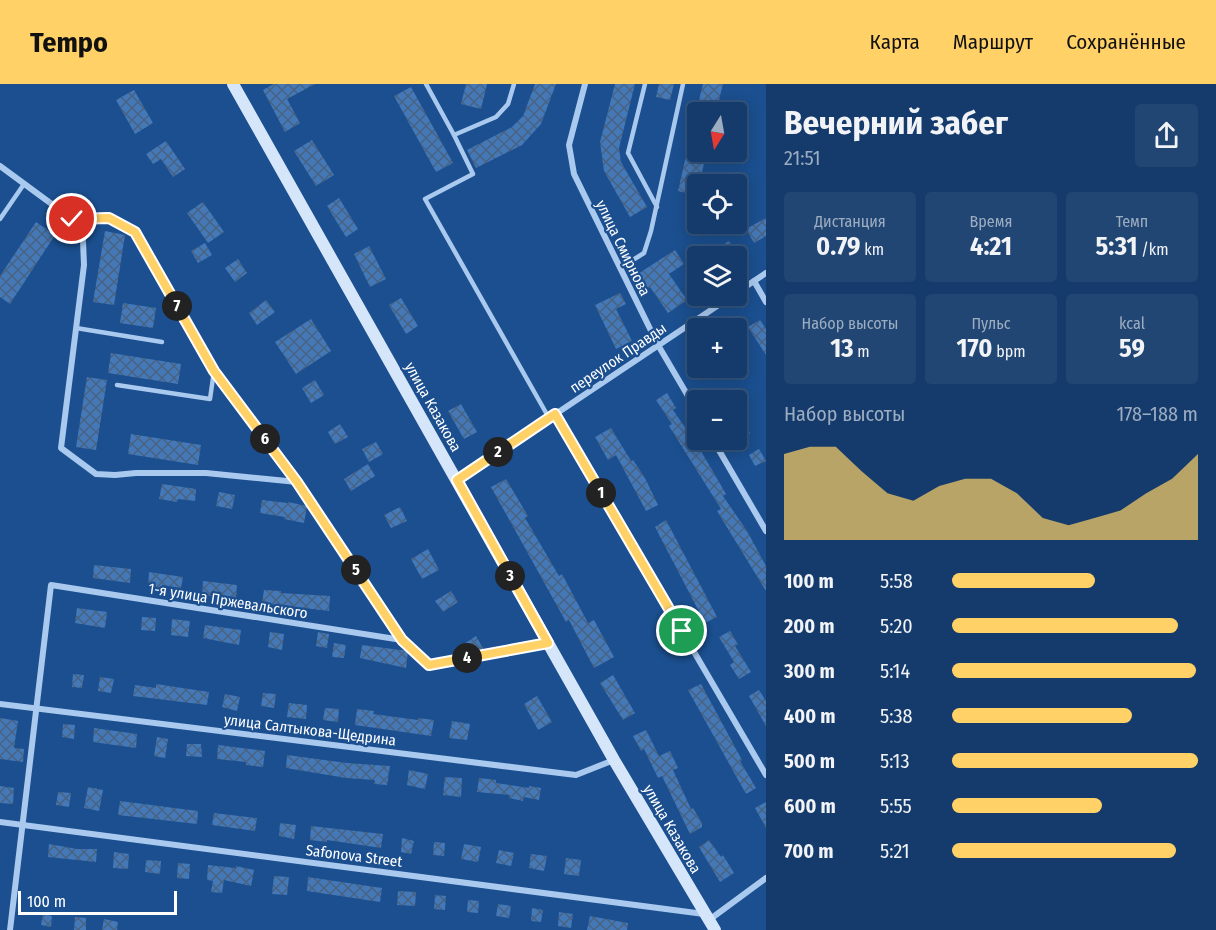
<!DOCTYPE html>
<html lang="ru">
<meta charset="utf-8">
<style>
:root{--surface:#143b6b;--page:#214673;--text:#f1f3f6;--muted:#9dadc1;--line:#33557e;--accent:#ffd166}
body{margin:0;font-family:"Fira Sans Condensed",sans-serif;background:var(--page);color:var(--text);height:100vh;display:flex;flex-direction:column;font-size:22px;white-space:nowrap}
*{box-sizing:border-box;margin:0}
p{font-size:20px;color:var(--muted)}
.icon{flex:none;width:33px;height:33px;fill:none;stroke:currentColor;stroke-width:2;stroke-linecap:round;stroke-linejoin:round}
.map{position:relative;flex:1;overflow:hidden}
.sheet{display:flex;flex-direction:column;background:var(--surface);width:450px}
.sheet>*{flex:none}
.needle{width:39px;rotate:191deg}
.tools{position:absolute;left:687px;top:18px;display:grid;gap:12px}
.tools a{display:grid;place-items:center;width:60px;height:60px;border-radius:6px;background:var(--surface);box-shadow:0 3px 15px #0003,0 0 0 2px var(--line);font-size:30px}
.scale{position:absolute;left:18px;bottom:15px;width:159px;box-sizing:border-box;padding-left:6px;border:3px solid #fff;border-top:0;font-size:16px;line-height:21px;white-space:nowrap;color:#fff;-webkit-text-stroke:4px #1b4f8f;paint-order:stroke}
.pin{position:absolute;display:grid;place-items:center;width:51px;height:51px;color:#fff;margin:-26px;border:3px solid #fff;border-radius:50%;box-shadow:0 2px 6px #0007}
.km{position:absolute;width:30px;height:30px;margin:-15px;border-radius:50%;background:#222;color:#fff;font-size:16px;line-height:30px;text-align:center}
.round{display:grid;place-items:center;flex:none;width:63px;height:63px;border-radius:6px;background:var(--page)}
.headline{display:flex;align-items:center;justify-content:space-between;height:102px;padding:0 18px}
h1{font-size:33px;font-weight:700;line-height:45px}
.stats{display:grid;grid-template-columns:repeat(3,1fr);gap:9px;height:102px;padding:6px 18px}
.stats div{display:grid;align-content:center;border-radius:6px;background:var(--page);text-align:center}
.stats b{font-size:26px;font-weight:700}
.stats small{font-size:16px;font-weight:400}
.stats p{font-size:16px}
.chart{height:168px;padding:12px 18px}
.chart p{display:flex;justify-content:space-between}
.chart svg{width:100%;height:108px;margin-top:6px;fill:var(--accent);opacity:.7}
ul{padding:0 18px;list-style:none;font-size:20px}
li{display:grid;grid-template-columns:96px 72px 1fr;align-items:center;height:45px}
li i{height:15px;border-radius:8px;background:var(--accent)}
header{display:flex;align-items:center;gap:36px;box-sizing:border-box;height:84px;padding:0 30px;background:var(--accent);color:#111}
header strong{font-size:28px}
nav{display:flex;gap:33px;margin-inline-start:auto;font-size:21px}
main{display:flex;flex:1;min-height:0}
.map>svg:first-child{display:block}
</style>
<header>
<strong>Tempo</strong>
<nav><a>Карта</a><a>Маршрут</a><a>Сохранённые</a></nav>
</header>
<main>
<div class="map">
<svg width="766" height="846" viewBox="0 0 766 846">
<defs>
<pattern id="building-cross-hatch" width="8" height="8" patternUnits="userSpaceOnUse" patternTransform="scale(1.5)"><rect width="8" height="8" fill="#4478b7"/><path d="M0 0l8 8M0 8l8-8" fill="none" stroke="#486282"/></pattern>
</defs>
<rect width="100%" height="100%" fill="#1b4f8f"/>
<g fill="url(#building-cross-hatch)">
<polygon points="274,0 315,0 287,15 300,39 285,48 263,6"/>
<polygon points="466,0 487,0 481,25 461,20"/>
<polygon points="535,0 556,0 541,40 522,61 476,84 467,66 512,43 523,32"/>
<polygon points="615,0 635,0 619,64 621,78 647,123 630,133 604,87 600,58"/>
<polygon points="659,0 674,0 670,16 656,13"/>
<polygon points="703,0 723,0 716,28 696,28"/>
<polygon points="411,3 453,79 436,88 394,12"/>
<polygon points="134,6 153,39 135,50 116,16"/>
<polygon points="694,37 698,37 698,68 707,68 699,100 698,100 698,112 678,107"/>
<polygon points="312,56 334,91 316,102 294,67"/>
<polygon points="166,57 185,85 173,93 161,75 153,80 146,70"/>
<polygon points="339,114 358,145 346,153 327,122"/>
<polygon points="203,118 224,148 208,159 187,129"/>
<polygon points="766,134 766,152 754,159 746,145"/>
<polygon points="36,138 55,151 10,220 0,213 0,192"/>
<polygon points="105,147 125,151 114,221 93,218"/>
<polygon points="729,157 739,172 706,172"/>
<polygon points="205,159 212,171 198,179 191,167"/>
<polygon points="369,162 386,195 370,203 354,170"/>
<polygon points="675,166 684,180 669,190 687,216 668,229 650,203 643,207 633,193"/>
<polygon points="238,175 247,189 235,198 225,184"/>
<polygon points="620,209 626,220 616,225 632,257 616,265 595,221"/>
<polygon points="401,214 418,242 406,250 389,221"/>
<polygon points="266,216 275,228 257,241 249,229"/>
<polygon points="123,219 156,224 153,244 120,239"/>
<polygon points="311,235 331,267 296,290 275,258"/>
<polygon points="760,236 766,245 766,271 748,243"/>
<polygon points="111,269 181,280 178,300 108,289"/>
<polygon points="87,293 107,296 96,366 76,363"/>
<polygon points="315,296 324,311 311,319 302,304"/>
<polygon points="667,309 676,324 673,326 698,362 726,410 723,412 747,447 766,482 766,507 717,427 721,425 669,342 672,340 656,316"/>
<polygon points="461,320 477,348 464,355 448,327"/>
<polygon points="743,338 750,349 736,357 736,342"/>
<polygon points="340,340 348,353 335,360 328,348"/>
<polygon points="611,344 631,377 633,376 645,394 658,421 646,427 616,371 608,376 595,353"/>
<polygon points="131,350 201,361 198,381 128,370"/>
<polygon points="376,358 383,370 369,378 362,365"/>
<polygon points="759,365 766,377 755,382 749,371"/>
<polygon points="368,380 375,392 351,407 344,395"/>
<polygon points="506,395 528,432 525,434 559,492 562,490 588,539 594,536 614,573 594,584 569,536 566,538 491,403"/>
<polygon points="162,400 196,405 195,417 178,415 177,418 159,415"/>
<polygon points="219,408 235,411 232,425 216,422"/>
<polygon points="262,416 288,419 288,418 307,422 304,439 284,435 285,433 260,429"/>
<polygon points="400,423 407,437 391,444 384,431"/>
<polygon points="666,436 717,533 705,539 655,443"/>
<polygon points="428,465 439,486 422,495 411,475"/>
<polygon points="94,481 131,485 130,499 93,494"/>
<polygon points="149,488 183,493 181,504 162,501 162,504 148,503"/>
<polygon points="203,497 237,501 236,515 202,511"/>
<polygon points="264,506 281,507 281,509 330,512 329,527 262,519"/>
<polygon points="451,507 458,518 443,528 435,517"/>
<polygon points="77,524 107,528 105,544 75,539"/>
<polygon points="142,533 156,534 155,547 141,546"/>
<polygon points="172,535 190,537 188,553 171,551"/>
<polygon points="205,541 241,546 239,561 203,554"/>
<polygon points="730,547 738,560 735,562 751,588 739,595 730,581 734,578 719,553"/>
<polygon points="270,548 284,550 282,566 268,563"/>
<polygon points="318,548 329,550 327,564 316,562"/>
<polygon points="476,552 484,566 466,570 461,562"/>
<polygon points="334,559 346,561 344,574 332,573"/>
<polygon points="362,561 408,567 406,584 360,574"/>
<polygon points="73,590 84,591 82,604 72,603"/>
<polygon points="613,591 635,629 623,636 600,599"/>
<polygon points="100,593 114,595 111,609 98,607"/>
<polygon points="156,600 209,608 207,621 133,612 135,601 156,604"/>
<polygon points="701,600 742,676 740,677 756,704 746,710 688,606"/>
<polygon points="759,606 766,617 766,642 749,612"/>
<polygon points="263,609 276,610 274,624 261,622"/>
<polygon points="225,610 240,613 237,627 222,623"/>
<polygon points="537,612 552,638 538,646 524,620"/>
<polygon points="289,619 307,621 306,635 287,633"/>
<polygon points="325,624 339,625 338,638 323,636"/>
<polygon points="357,625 374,627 373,630 418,636 418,634 434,636 431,652 355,641"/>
<polygon points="0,634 18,637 14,664 24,665 23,678 0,675"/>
<polygon points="452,637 470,640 467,656 449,654"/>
<polygon points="63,640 75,641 74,655 62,653"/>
<polygon points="94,644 137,650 136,664 93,658"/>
<polygon points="646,646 659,672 670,667 678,684 673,686 691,725 693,724 702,739 702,743 690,750 662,692 658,694 644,665 641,667 633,652"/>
<polygon points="157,653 168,655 165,674 154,672"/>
<polygon points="187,660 201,660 202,673 186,672"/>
<polygon points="218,661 265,667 263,683 246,681 246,678 217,675"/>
<polygon points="287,671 347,679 390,682 387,701 374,700 375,696 346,694 286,684"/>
<polygon points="409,686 428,690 425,705 407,701"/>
<polygon points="445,693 462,694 461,713 443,711"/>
<polygon points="479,694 496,696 496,699 529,704 529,702 541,704 539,716 524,713 523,717 509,714 510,711 477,708"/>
<polygon points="0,702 14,704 13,720 0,719"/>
<polygon points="88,703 103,706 99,727 84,724"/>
<polygon points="58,708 71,709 69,723 56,721"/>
<polygon points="120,717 198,727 197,740 118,731"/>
<polygon points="766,718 766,744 755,724"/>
<polygon points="214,729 257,734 255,747 212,741"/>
<polygon points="280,739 296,741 294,755 279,752"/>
<polygon points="311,742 383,750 381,764 327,756 327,758 310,756"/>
<polygon points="402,754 414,757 411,770 401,768"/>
<polygon points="709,756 721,773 723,771 734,789 720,798 699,763"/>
<polygon points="434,758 445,759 444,772 433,771"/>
<polygon points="49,760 77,765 97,765 96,778 48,773"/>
<polygon points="464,760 481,763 478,778 461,775"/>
<polygon points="499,766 514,769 511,782 496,779"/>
<polygon points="114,768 129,770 128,785 113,784"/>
<polygon points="531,770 547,772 544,787 529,784"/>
<polygon points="566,774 581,776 579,792 564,790"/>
<polygon points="146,776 161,777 160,790 145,788"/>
<polygon points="178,779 190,780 189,795 177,794"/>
<polygon points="208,781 236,784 236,782 254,786 251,802 224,796 222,809 211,808 213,797 207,796"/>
<polygon points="274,792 289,793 287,811 272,810"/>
<polygon points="308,793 382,804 380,818 307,807"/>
<polygon points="398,807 416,808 415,822 397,821"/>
<polygon points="435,811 446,812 445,826 434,825"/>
<polygon points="468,816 479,817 478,829 467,828"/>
<polygon points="498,820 511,822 509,834 496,832"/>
<polygon points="532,824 543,826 541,838 531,837"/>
<polygon points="559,828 573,830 571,844 558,842"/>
<polygon points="43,830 52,832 51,843 41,841"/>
<polygon points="590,832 628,839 627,846 587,846"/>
<polygon points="75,833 86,834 86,846 74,846"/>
<polygon points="104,835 118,838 117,846 102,846"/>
</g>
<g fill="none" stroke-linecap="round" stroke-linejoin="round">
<g stroke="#a9c9ee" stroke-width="4.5">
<polyline points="426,0 454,51 496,33 508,20 514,0"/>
<polyline points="645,0 628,69 657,123"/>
<polyline points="454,51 473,90 425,115 549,334"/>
<polyline points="0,135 24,100"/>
<polyline points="620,184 644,169 651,147 683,0"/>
<polyline points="76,244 162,258"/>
<polyline points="117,301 210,315 214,287"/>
<polyline points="402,556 429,581 546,560"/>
</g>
<g stroke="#a9c9ee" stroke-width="6">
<polyline points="585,0 569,61 574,90 658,261 698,329"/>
<polyline points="0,82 72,135 83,157 84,181 61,364 96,390 115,391 136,389 206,389 297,398"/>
<polyline points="72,135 109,134 135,148 214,287 297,398 402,556"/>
<polyline points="754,197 766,218"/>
<polyline points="736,209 766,189"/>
<polyline points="555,330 766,691"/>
<polyline points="713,356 766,447"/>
<polyline points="457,396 732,212"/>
<polyline points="0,620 576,691 614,676"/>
<polyline points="0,738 704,830"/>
<polyline points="709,836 766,794"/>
<polyline points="10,846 51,501 402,556"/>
</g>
<polyline stroke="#d6e6fa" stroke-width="12" points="233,0 614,676 715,846"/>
</g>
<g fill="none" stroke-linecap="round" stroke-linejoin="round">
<defs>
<polyline id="route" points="72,135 109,134 135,148 214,287 297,398 402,556 429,581 548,559 457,396 555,330 682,547"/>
</defs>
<use href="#route" stroke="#fff" stroke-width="12"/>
<use href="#route" stroke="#ffd166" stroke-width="8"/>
</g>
<g text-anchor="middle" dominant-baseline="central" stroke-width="4.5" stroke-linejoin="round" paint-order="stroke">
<g font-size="15" fill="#fff" stroke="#1b4f8f">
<text transform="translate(623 164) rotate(64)">улица Смирнова</text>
<text transform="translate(618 274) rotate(-34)">переулок Правды</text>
<text transform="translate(433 323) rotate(61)">улица Казакова</text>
<text transform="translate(228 517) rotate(9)">1-я улица Пржевальского</text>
<text transform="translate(310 646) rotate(7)">улица Салтыкова-Щедрина</text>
<text transform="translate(672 745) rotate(60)">улица Казакова</text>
<text transform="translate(354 772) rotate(7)">Safonova Street</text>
</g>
</g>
</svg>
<div class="tools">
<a><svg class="needle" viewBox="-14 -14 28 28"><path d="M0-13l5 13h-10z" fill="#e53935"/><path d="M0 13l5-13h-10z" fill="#9dadc1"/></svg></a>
<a><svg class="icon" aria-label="locate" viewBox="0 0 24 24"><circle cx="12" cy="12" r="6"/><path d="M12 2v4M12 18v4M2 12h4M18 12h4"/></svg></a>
<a><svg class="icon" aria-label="layers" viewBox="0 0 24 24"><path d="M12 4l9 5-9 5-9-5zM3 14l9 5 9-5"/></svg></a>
<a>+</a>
<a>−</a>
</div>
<div class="scale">100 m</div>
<div class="pin" style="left:682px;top:547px;background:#1e9e55"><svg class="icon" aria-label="arrive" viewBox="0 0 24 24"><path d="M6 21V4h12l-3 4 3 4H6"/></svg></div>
<div class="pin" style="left:72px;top:135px;background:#d93025"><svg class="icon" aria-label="check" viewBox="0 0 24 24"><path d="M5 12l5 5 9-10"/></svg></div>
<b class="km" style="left:601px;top:409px">1</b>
<b class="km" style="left:498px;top:368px">2</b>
<b class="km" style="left:510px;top:492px">3</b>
<b class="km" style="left:467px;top:574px">4</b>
<b class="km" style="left:356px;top:486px">5</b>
<b class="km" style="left:265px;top:355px">6</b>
<b class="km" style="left:177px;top:222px">7</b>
</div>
<section class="sheet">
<div class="headline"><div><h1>Вечерний забег</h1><p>21:51</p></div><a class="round"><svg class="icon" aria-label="share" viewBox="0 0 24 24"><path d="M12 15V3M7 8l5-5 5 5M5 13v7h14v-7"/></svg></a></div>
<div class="stats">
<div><p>Дистанция</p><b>0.79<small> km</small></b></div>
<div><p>Время</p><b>4:21</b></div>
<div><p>Темп</p><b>5:31<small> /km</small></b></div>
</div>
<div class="stats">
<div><p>Набор высоты</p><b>13<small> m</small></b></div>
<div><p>Пульс</p><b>170<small> bpm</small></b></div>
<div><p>kcal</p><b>59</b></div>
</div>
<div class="chart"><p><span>Набор высоты</span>178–188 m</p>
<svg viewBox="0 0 160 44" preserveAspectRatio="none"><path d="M0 44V9L10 6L20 6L30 16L40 25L50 28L60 22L70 19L80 19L90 25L100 35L110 38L120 35L130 32L140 25L150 19L160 9V44z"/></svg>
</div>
<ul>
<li><b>100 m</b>5:58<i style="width:58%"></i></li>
<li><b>200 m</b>5:20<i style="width:92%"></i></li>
<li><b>300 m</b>5:14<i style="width:99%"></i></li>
<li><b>400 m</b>5:38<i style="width:73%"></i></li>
<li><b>500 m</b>5:13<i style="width:100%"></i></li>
<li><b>600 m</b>5:55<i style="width:61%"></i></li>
<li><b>700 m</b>5:21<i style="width:91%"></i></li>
</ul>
</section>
</main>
